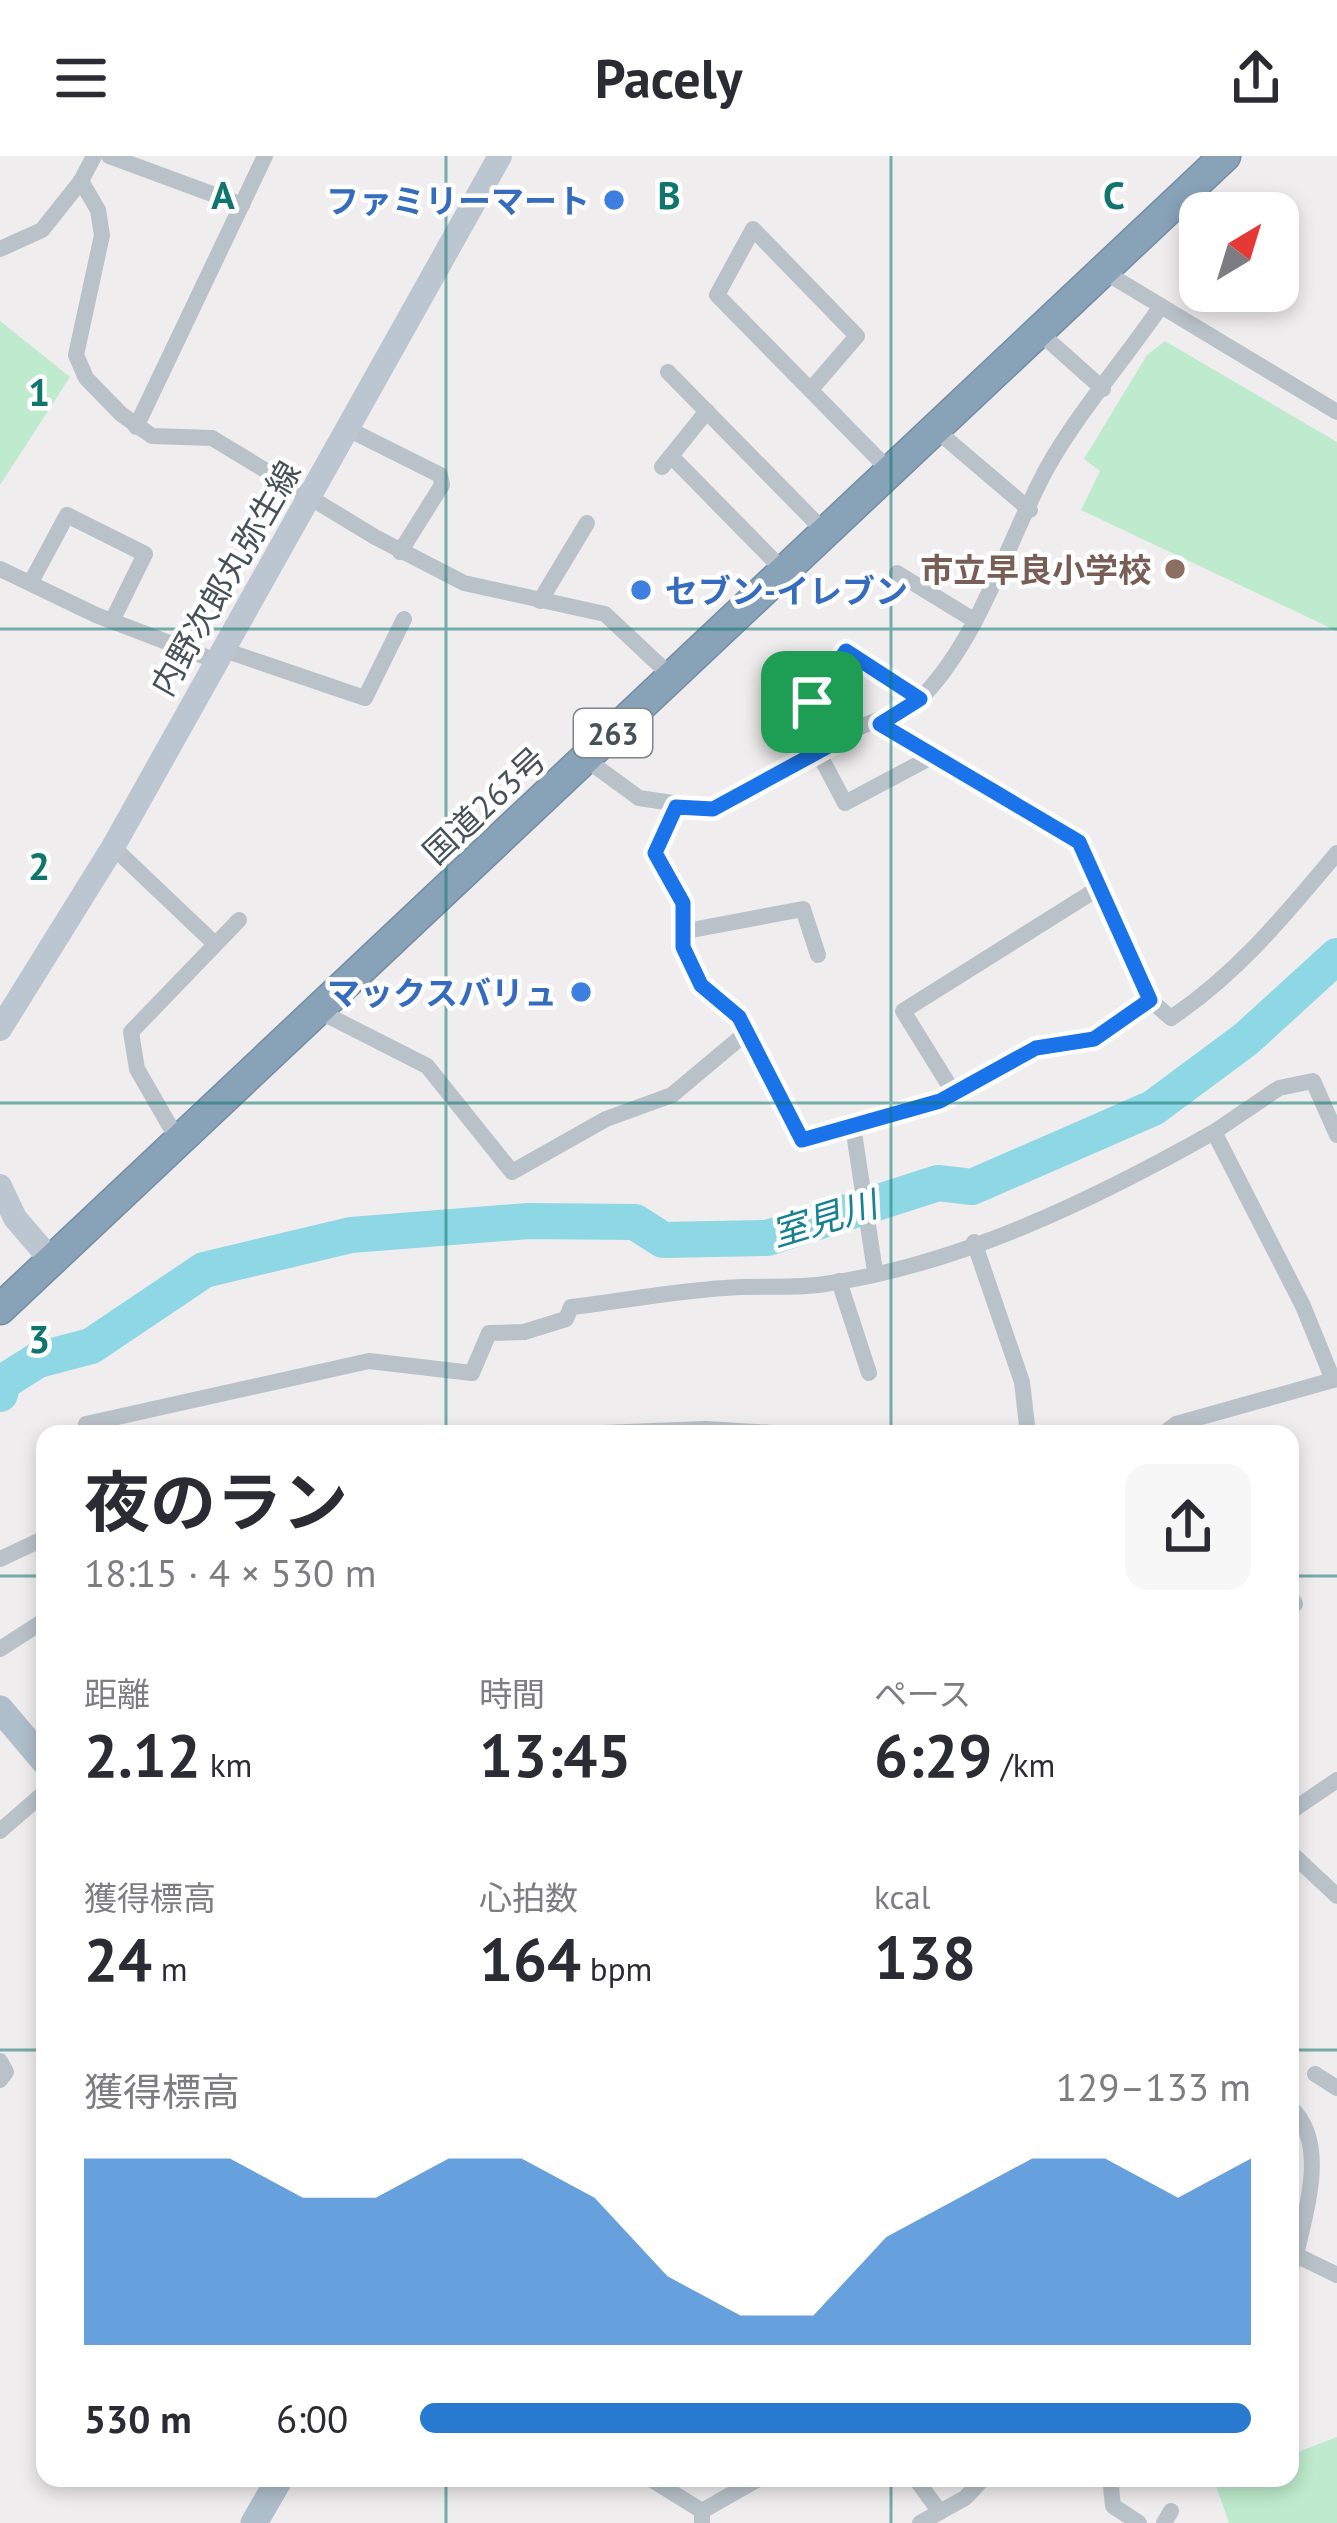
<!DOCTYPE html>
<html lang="ja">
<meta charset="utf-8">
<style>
:root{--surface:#fff;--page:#f7f7f7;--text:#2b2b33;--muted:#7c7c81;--accent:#277ad0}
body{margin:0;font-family:"PT Sans","Noto Sans JP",sans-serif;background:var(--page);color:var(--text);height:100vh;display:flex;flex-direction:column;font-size:45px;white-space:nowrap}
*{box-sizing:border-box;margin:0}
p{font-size:39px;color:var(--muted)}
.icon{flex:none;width:66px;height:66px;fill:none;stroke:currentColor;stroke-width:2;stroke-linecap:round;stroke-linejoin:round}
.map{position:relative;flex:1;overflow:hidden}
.details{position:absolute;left:36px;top:1269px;width:1263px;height:1062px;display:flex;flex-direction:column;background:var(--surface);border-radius:24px;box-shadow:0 6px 18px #0003}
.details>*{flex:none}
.needle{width:78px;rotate:38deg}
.buttons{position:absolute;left:1179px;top:36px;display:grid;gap:24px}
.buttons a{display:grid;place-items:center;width:120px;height:120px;border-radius:24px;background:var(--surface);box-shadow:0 6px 18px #0003;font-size:60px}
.pin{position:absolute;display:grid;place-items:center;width:102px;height:102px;color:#fff;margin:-51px;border-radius:24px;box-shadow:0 6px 18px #0006}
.round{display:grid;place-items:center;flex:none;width:126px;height:126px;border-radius:24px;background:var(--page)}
.head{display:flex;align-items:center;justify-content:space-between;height:204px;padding:0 48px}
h1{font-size:66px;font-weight:700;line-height:90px}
.stats{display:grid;grid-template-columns:repeat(3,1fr);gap:18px;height:204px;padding:12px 48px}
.stats div{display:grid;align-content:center}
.stats b{font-size:60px;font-weight:700}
.stats small{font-size:33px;font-weight:400}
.stats p{font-size:33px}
.chart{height:336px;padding:24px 48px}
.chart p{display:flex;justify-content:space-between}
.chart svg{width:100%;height:216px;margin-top:12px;fill:var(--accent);opacity:.7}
ul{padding:0 48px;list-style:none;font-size:39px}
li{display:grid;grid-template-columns:192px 144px 1fr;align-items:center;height:90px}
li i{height:30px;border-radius:15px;background:var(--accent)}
header{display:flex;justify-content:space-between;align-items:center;height:156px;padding:0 48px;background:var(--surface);font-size:54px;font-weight:700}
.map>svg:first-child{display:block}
</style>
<header><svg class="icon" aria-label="menu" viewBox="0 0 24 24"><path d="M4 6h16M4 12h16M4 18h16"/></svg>Pacely<svg class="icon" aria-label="share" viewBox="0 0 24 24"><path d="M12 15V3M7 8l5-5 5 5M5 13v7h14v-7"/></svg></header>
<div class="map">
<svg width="1337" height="2367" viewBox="0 0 1337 2367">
<rect width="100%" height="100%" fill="#efeded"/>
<g fill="#beebcd">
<polygon points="0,165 70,221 0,329"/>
<polygon points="1165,185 1337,286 1337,475 1081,354 1100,315 1084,303 1147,199"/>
<polygon points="1337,2281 1337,2367 1229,2367 1215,2327 1290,2322 1290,2299"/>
</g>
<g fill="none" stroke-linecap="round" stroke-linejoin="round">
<polyline stroke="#8ed7e4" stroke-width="36" points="0,1238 3,1226 38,1204 91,1190 204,1114 351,1079 528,1065 635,1066 663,1084 767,1082 938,1027 972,1031 1153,952 1246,883 1337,800"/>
<defs>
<polyline id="highway" points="0,1153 1225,0"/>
</defs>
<use href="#highway" stroke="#738da4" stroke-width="33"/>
<g stroke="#b9c2c9" stroke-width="16">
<polyline points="94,0 81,25 98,54 102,79 76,199 86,222 121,258 152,280 212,282 375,381 464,427 605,458 671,520"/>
<polyline points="109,0 242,49"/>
<polyline points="0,93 42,74 81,25"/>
<polyline points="1103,115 1337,256"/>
<polyline points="1039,176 1103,233"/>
<polyline points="668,216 825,376"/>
<polyline points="813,231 857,180 753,73 717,139 891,316"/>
<polyline points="136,271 265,0"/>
<polyline points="348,273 440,319 442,329 400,396"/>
<polyline points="936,274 1030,354"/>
<polyline points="671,300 783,414"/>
<polyline points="662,311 707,255"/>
<polyline points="0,413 96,459 214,504"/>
<polyline points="897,417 972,463"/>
<polyline points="31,426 67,359 145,398 112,465"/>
<polyline points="540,445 587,367"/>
<polyline points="221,493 365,542 404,463"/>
<path d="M880 568 1079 686 1150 844 1171 862C1239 816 1285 759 1337 697"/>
<polyline points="849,574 812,546 846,495 920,543"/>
<polyline points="818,596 845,647 924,605 926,593"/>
<path d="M587 604 639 642 713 653 836 586C860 563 899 565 924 539 982 477 1007 386 1047 312 1078 257 1123 205 1159 153"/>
<polyline points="676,651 655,697 683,747 683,791 701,829 739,861 802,984 853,970 874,1109"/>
<polyline points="113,691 215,788"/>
<polyline points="681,776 803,753 818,799"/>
<polyline points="317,854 427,910 512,1016 606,963 672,939 746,877"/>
<polyline points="952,934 903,855 1102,730"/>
<polyline points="853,970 941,945 1036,892 1094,883 1150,844"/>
<polyline points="1214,976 1279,932 1313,925 1337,979"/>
<polyline points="179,986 137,913 131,876 239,764"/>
<polyline points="974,1086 1022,1226 1028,1278"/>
<polyline points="839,1125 869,1217"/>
<path d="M89 1278 86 1268 369 1205 472 1217 489 1177 524 1176 566 1163 571 1151C623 1145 674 1135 725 1132 758 1129 793 1133 825 1128 962 1108 1095 1043 1214 976L1303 1150 1333 1224"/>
<polyline points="576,1278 706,1273 790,1278"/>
<polyline points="1163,1278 1176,1268 1337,1223"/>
<polyline points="0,1403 45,1382"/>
<polyline points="1290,1440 1295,1448 1290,1451"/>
<polyline points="0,1493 45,1464"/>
<polyline points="1290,1656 1337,1624"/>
<polyline points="0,1675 45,1636"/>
<polyline points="1290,1696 1337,1740"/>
<polyline points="0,1905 6,1916 0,1924"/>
<polyline points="1315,1918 1337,1932"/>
<path d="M1290 1951C1329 1986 1306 2053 1296 2099"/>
<polyline points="1290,2114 1296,2099 1337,2119"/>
<polyline points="649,2322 702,2355 702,2367"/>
<polyline points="915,2322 940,2356"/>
<polyline points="1110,2322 1113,2350 1139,2367"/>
<polyline points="702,2355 760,2322"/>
<polyline points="920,2367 965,2342 984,2322"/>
<polyline points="1164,2367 1171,2355"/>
</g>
<g stroke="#bcc6d0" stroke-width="24">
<polyline points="0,873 113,691 500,0"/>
<polyline points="0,1030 15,1062 51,1104"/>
</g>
<g stroke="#aebeca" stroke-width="27">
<polyline points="0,1553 45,1606"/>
<polyline points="254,2367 280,2322"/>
</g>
<use href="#highway" stroke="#88a2b8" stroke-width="30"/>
</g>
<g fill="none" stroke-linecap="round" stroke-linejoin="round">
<defs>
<polygon id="route" points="846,495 920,543 880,568 1079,686 1150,844 1094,883 1036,892 940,945 802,984 739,861 701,829 683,791 683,747 655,697 676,651 713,653 836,586 849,574 812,546"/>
</defs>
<use href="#route" stroke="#fff" stroke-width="24"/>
<use href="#route" stroke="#1a73e8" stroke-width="15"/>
</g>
<path fill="none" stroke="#0f766e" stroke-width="3" stroke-opacity="0.55" d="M446 0V1278M891 0V1278M0 473H1337M0 947H1337M0 1420H45M1290 1420H1337M0 1894H45M1290 1894H1337M446 2322V2367M891 2322V2367"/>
<g fill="#3f7fe0" stroke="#fff" stroke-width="4.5">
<circle cx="614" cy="44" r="12"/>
<circle cx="641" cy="434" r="12"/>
<circle cx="581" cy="836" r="12"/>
</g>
<circle fill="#8d6e63" stroke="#fff" stroke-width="4.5" cx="1175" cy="413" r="12"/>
<g text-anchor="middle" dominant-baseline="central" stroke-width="9" stroke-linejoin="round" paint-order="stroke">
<rect fill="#fff" stroke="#7e858b" stroke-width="3" x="574" y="553" width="78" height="48" rx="9"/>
<g font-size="30" font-weight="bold" fill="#475159">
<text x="613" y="577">263</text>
</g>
<g font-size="33" font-weight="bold" fill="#366cbe" stroke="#fff" text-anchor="end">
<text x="590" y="44">ファミリーマート</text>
<text x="665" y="434" text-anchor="start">セブン-イレブン</text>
<text x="557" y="836">マックスバリュ</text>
</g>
<g font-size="33" font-weight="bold" fill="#785e54" stroke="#fff" text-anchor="end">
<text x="1151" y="413">市立早良小学校</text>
</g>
<g font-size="33" fill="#475159" stroke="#fff">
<text transform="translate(225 422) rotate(-60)">内野次郎丸弥生線</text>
<text transform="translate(484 649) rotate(-43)">国道263号</text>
</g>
<g font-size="36" font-style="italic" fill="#178194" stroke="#fff">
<text transform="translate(824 1062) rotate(-17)">室見川</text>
</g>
</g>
<g font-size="39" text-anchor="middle" font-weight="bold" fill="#0f766e" stroke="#fff" stroke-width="9" stroke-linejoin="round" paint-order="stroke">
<text x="223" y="53">A</text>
<text x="669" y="53">B</text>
<text x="1114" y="53">C</text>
<text x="39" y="250">1</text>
<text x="39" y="724">2</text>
<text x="39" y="1197">3</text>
</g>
</svg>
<div class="buttons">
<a><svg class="needle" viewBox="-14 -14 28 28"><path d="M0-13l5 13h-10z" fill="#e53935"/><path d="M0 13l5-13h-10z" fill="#7c7c81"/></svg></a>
</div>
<div class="pin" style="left:812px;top:546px;background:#1e9e55"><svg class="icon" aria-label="arrive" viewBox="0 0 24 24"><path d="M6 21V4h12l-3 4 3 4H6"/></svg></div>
<section class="details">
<div class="head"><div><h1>夜のラン</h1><p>18:15 · 4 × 530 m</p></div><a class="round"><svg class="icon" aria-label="share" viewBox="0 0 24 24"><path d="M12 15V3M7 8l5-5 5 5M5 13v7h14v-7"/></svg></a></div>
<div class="stats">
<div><p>距離</p><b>2.12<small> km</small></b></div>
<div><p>時間</p><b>13:45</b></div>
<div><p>ペース</p><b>6:29<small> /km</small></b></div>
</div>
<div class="stats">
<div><p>獲得標高</p><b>24<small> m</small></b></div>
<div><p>心拍数</p><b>164<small> bpm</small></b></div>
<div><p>kcal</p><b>138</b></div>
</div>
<div class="chart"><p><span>獲得標高</span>129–133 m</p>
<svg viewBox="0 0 160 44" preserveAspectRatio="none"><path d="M0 44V6L10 6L20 6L30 14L40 14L50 6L60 6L70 14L80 30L90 38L100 38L110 22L120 14L130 6L140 6L150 14L160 6V44z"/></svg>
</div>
<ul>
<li><b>530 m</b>6:00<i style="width:100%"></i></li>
</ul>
</section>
</div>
